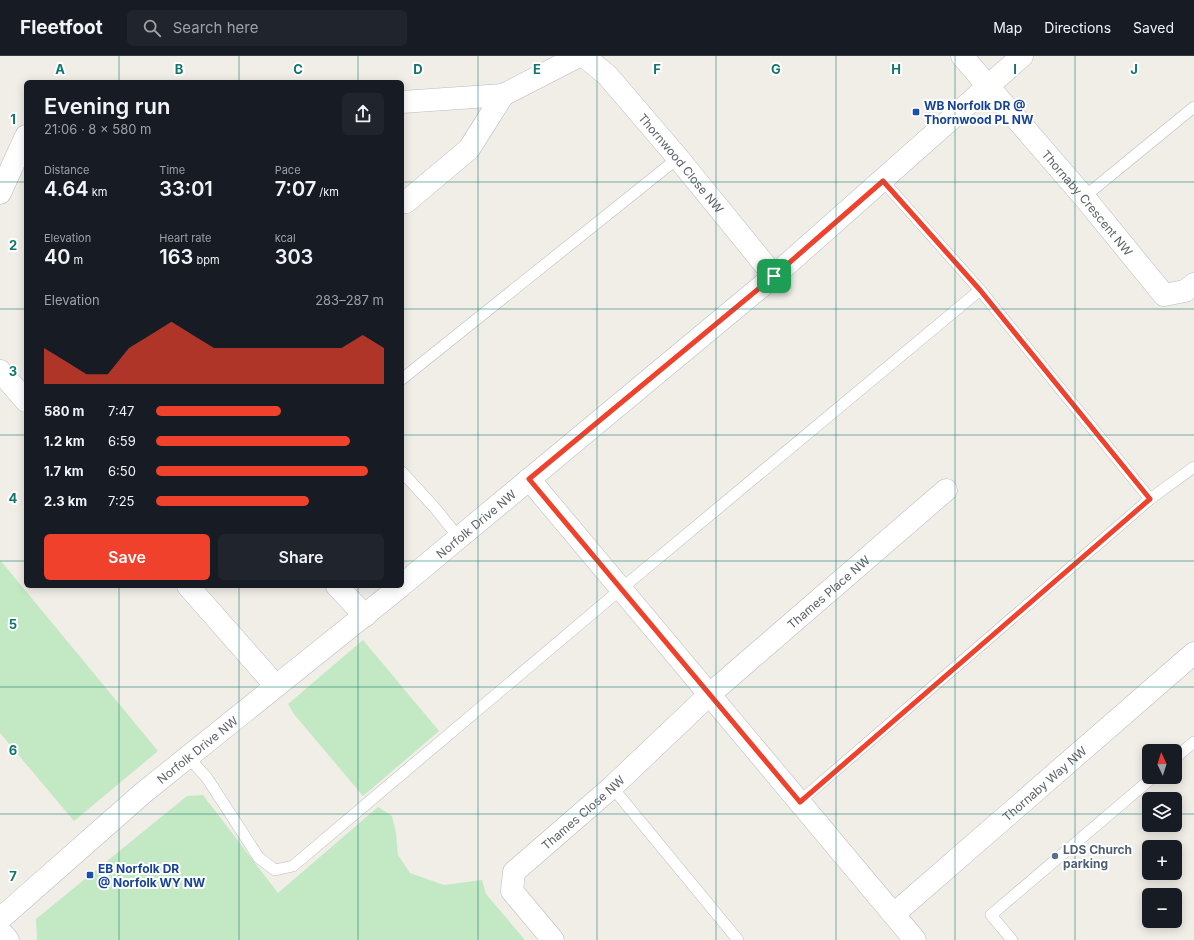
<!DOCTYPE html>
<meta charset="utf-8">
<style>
:root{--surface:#171b24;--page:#20242c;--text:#f1f3f6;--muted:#9ea1a6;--line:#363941;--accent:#f0412c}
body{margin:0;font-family:Inter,sans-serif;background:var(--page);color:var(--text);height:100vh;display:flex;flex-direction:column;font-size:15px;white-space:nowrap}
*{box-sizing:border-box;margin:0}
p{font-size:13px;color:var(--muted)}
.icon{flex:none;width:22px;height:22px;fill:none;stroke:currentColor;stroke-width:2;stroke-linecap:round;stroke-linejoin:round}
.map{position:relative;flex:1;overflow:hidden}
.sheet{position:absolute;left:24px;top:24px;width:380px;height:508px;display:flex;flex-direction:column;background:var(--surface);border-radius:6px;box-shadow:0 2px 10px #0003}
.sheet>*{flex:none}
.needle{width:26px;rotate:356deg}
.controls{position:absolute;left:1142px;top:688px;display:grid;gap:8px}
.controls a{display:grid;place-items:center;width:40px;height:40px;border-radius:6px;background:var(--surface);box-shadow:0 2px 10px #0003;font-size:20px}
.pin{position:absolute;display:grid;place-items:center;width:34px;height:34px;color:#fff;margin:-17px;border-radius:8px;box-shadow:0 2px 6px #0006}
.round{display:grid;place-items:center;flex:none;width:42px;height:42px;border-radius:6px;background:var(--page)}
.head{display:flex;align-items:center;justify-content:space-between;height:68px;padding:0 20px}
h1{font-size:22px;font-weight:600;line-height:30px}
.figures{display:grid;grid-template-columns:repeat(3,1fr);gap:6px;height:68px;padding:4px 20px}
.figures div{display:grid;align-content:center}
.figures b{font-size:20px;font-weight:600}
.figures small{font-size:11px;font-weight:400}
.figures p{font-size:11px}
.chart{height:112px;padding:8px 20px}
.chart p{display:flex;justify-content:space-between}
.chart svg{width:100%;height:72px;margin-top:4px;fill:var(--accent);opacity:.7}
.action{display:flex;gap:8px;margin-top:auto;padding:8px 20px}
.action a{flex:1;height:46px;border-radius:6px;background:var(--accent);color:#fff;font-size:16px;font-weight:600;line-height:46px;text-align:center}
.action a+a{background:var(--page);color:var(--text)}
ul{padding:0 20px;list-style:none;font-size:13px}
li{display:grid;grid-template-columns:64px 48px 1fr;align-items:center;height:30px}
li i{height:10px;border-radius:5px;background:var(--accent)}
header{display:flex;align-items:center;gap:24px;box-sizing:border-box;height:56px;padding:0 20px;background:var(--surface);border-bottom:1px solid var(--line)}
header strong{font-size:19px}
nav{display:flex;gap:22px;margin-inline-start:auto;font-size:14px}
.search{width:280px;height:36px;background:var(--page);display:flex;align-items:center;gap:10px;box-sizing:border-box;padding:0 14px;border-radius:6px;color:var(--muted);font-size:15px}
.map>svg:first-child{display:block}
</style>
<header>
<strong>Fleetfoot</strong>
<div class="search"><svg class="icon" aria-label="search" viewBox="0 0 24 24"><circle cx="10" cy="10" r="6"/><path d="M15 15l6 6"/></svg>Search here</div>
<nav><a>Map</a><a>Directions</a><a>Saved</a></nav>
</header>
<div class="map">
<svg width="1194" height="884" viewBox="0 0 1194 884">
<rect width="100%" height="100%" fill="#f0eee6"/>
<g fill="#c2e9c3">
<polygon points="0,504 158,695 74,765 0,677"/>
<polygon points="363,584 439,675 363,740 294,658 288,648"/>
<polygon points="203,739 278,837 378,751 392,760 396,777 398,799 410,817 444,829 482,824 486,838 525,884 37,884 36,863 187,740"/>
</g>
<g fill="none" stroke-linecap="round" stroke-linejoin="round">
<defs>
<g id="lane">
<polyline points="883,125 980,234 1150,443"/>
<polyline points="1084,141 1194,51"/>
<polyline points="402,323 678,102"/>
<polyline points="402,416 435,452 459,482"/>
<polyline points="189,702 207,722 259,802 275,814 293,810 621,533 980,234"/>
<polyline points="1175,702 1194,686"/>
<polyline points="612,731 738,884"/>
<polyline points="799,746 1150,443 1194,411"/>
<polyline points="1012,884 991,859 1153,721"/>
</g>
<g id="street">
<path id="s1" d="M584 0 607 19 678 102 774 220"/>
<path id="s2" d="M962 0 1084 141 1164 239 1185 235 1194 228"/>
<polyline points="402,46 503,39 579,0"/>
<polyline points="0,137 26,80"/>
<polyline points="402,144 406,146 469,93 503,39"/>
<polyline points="0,315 26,345"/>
<polyline points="529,423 915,884"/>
<polyline points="188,530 276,630"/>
<polyline points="337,530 365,560"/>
<path id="s3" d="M894 858 1194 597"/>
<polyline points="0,875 8,884"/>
<path id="s4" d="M553 884 512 835 514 816 612 731 710 638 946 434"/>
</g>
<g id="secondary">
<path id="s5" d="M402 529 774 220 1022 0"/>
<path id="s6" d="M0 863 143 737 401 530"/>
</g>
</defs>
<use href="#lane" stroke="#b8bbc0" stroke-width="12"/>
<use href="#street" stroke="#b8bbc0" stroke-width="23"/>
<use href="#secondary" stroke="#b9bcc2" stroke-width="23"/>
<use href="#lane" stroke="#fff" stroke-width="11"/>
<use href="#street" stroke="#fff" stroke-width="22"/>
<use href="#secondary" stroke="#fff" stroke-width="22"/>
</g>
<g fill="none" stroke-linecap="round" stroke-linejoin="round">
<defs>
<polygon id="route" points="883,125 980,234 1150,443 800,746 529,423 774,220"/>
</defs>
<use href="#route" stroke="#fff" stroke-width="8"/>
<use href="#route" stroke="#f0412c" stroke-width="5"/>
</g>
<path fill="none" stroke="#0f766e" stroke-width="1" stroke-opacity="0.55" d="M119 0V26M239 0V26M358 0V26M478 0V884M597 0V884M716 0V884M836 0V884M955 0V884M1075 0V884M0 126H26M402 126H1194M0 253H26M402 253H1194M0 379H26M402 379H1194M0 505H26M402 505H1194M119 530V884M239 530V884M358 530V884M0 631H1194M0 758H1149M1175 758H1194"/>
<g fill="#1a4fb4" stroke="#fff" stroke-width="1.5">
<rect x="912" y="52" width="8" height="8" rx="2"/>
<rect x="86" y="815" width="8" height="8" rx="2"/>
</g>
<circle fill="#5c6f8a" stroke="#fff" stroke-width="1.5" cx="1055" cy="800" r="4"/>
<g text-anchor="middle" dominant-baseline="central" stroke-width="4" stroke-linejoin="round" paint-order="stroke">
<g font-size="12" font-weight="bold" fill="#164399" stroke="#fff" text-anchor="start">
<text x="924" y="49">WB Norfolk DR @<tspan x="924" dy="14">Thornwood PL NW</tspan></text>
<text x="98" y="812">EB Norfolk DR<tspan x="98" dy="14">@ Norfolk WY NW</tspan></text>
</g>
<g font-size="12" fill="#5d6167" stroke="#fff">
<text stroke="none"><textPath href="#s1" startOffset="145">Thornwood Close NW</textPath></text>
<text stroke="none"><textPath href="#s2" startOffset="193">Thornaby Crescent NW</textPath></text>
<text stroke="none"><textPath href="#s5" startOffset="96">Norfolk Drive NW</textPath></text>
<text stroke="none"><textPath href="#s4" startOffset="504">Thames Place NW</textPath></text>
<text stroke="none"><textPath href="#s6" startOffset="260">Norfolk Drive NW</textPath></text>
<text stroke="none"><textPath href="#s3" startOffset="199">Thornaby Way NW</textPath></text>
<text stroke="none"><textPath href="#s4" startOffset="174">Thames Close NW</textPath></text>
</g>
<g font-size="12" font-weight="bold" fill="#4e5e75" stroke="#fff" text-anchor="start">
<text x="1063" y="793">LDS Church<tspan x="1063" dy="14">parking</tspan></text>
</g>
</g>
<g font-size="13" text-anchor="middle" font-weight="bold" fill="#0f766e" stroke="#fff" stroke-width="4" stroke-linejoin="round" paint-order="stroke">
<text x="60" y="18">A</text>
<text x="179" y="18">B</text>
<text x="298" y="18">C</text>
<text x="418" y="18">D</text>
<text x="537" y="18">E</text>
<text x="657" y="18">F</text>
<text x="776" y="18">G</text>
<text x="896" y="18">H</text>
<text x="1015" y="18">I</text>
<text x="1134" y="18">J</text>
<text x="13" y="68">1</text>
<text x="13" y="194">2</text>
<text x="13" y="320">3</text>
<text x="13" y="447">4</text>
<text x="13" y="573">5</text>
<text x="13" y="699">6</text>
<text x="13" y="825">7</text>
</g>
</svg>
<div class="controls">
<a><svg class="needle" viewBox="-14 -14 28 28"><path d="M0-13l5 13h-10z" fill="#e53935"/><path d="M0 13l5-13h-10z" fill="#9ea1a6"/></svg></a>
<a><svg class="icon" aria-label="layers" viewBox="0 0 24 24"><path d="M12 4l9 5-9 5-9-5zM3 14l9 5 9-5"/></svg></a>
<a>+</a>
<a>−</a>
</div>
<div class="pin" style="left:774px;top:220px;background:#1e9e55"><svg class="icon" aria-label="arrive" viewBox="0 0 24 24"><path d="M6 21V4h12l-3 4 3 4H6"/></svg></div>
<section class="sheet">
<div class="head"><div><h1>Evening run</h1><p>21:06 · 8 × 580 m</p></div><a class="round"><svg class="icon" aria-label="share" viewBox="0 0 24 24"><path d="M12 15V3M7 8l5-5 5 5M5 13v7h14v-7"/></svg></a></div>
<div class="figures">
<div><p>Distance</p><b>4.64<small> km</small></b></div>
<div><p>Time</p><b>33:01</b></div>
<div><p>Pace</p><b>7:07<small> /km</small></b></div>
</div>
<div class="figures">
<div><p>Elevation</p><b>40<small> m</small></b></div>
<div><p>Heart rate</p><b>163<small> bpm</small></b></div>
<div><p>kcal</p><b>303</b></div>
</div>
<div class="chart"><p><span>Elevation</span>283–287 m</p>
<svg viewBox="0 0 160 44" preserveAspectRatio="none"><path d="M0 44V22L10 30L20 38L30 38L40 22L50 14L60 6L70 14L80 22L90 22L100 22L110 22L120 22L130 22L140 22L150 14L160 22V44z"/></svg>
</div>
<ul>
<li><b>580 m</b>7:47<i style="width:55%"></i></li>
<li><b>1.2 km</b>6:59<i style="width:85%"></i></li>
<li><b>1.7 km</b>6:50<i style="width:93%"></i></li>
<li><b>2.3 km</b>7:25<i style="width:67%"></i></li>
</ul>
<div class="action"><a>Save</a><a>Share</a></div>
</section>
</div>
